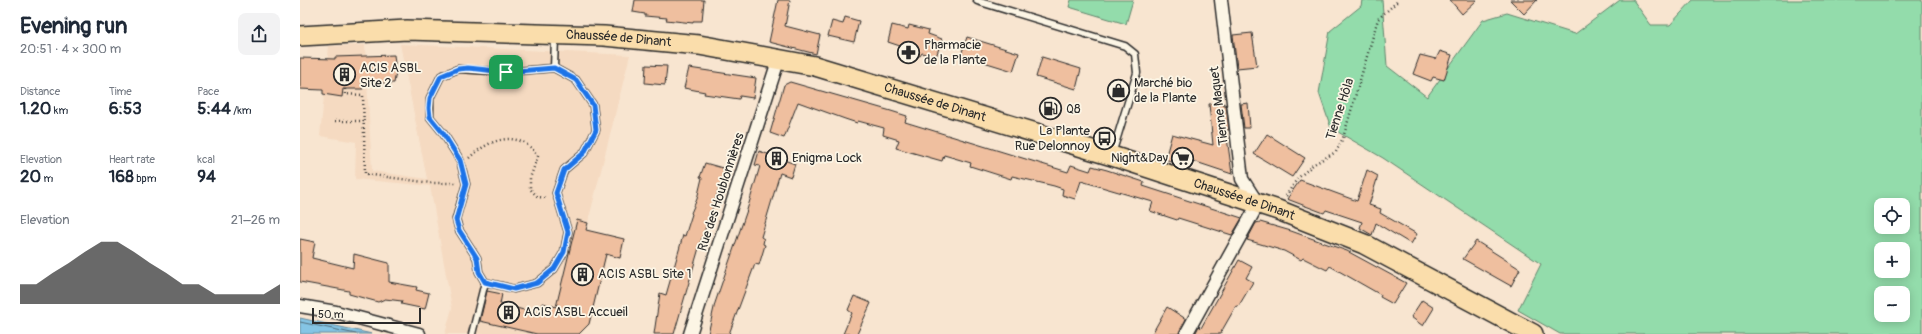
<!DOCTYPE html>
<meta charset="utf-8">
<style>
:root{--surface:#fff;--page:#f2f2f3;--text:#1f2937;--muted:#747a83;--accent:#2b2b2b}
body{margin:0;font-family:Pangolin,sans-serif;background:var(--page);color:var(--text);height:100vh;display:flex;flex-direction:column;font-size:15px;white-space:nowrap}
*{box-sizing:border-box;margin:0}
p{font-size:13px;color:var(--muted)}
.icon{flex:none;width:22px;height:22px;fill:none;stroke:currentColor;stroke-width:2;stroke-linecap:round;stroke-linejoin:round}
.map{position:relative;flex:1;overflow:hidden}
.details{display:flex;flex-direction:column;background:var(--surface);width:300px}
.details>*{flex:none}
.fabs{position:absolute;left:1574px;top:198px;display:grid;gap:8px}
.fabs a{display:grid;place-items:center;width:36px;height:36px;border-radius:8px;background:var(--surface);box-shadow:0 2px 10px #0003;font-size:20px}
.scale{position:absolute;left:12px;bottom:10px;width:109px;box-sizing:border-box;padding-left:4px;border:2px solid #2b2b2b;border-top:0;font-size:11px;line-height:14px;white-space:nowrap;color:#2b2b2b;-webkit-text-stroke:3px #fcf5e5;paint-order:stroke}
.pin{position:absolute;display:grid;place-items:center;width:34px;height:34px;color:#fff;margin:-17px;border-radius:8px;box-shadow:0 2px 6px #0006}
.round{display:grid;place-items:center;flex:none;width:42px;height:42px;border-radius:8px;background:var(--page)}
.headline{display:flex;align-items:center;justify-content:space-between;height:68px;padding:0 20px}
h1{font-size:22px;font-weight:800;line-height:30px}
.metrics{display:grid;grid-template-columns:repeat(3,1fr);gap:6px;height:68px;padding:4px 20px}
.metrics div{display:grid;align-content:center}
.metrics b{font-size:17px;font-weight:800}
.metrics small{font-size:11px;font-weight:400}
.metrics p{font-size:11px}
.chart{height:112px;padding:8px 20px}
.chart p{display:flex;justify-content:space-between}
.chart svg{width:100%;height:72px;margin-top:4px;fill:var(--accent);opacity:.7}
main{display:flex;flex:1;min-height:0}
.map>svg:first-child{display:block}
</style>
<main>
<section class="details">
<div class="headline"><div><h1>Evening run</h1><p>20:51 · 4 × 300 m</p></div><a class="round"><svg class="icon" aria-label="share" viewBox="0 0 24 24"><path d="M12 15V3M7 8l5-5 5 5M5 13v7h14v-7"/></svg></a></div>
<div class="metrics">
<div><p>Distance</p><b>1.20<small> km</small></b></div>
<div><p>Time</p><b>6:53</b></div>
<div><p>Pace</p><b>5:44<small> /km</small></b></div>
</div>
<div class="metrics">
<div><p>Elevation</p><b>20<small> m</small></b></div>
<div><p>Heart rate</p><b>168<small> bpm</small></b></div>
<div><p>kcal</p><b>94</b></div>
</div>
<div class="chart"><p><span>Elevation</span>21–26 m</p>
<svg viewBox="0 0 160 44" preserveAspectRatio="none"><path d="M0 44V32L10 32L20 25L30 19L40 12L50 6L60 6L70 12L80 19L90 25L100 32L110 32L120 38L130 38L140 38L150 38L160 32V44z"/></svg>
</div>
</section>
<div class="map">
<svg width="1622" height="334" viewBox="0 0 1622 334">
<rect width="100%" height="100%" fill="#f8e5d0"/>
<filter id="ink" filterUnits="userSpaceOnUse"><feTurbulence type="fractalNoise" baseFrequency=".025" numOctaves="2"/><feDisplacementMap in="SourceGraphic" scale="8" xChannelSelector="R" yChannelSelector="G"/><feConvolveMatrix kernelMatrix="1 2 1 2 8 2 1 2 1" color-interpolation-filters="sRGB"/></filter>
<g filter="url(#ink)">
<polygon fill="#f5dac1" points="100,44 330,55 286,230 326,239 320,259 307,257 290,324 280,334 145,334 152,308 130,186 55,179 56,142 20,136 29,46 65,45 72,171 127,179"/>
<g fill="#93dcab" stroke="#5f846b" fill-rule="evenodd">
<polygon points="771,0 833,0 826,24 769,7"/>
<path d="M1062 0H1082L1087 66 1127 97 1183 20 1207 13 1275 34 1320 0H1333L1351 25H1370L1393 0H1622V334H1260L1218 310 1241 264 1083 158 1031 128 1019 93 1030 31 1061 6ZM1581 205H1603V227H1581ZM1581 249H1603V271H1581ZM1581 293H1603V315H1581Z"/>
</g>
<polygon fill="#85c5e5" stroke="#61879b" points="0,318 72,334 0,334"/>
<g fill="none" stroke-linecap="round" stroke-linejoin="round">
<polyline stroke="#4f6975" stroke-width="1" points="0,322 56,334"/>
</g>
<g fill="#efbf9f" stroke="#2b2b2b">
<polygon points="335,0 404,0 402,21 393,21 393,23 366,20 367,18 345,16 345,14 333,12"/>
<polygon points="478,0 490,0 485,26 520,35 516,54 469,42"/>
<polygon points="1150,0 1177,0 1162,14"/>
<polygon points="1210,0 1237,0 1224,14"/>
<polygon points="545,17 559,21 554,42 528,36 532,21 543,24"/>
<polygon points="592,25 608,29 609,25 629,30 628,34 642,39 636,57 622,53 620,56 602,52 603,47 588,42"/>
<polygon points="952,33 957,66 937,68 933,35"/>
<polygon points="667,37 719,53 713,71 661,55"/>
<polygon points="1140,51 1152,55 1144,80 1133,77 1131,81 1113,74 1120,55 1136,59"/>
<polygon points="94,55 96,72 94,83 62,83 63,89 43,89 42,97 23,94 23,90 0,89 0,58 35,59 35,57"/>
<polygon points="742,57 781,69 776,89 736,77"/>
<polygon points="346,65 367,66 365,85 345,83"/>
<polygon points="389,68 456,78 453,98 440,96 439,99 404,94 405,92 384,88"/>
<polygon points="490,82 591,111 607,116 605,122 768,172 771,165 790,171 792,166 807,170 844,182 843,186 942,218 932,235 878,218 877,220 850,211 853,202 781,181 775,199 762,195 763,189 754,186 712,176 711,179 670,166 671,163 644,155 642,161 596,148 599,140 583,135 584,128 558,121 557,123 545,119 498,102 484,138 470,133 484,85"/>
<polygon points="924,103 924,105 926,105 929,130 926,130 932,174 881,157 879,164 865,159 872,134 913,145 909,104"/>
<polygon points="948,103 950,128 944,128 941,104"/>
<polygon points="967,134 1005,158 992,177 954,154"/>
<polygon points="459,151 495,164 491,177 480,173 461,237 464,239 463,244 465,245 459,265 455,264 429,334 408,334 415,303 447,210 460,166 455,165"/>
<polygon points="405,163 426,169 401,241 374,334 354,334 360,293 366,295 379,250 383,235 385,236 392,214 391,213 397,199 402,178 400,177"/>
<polygon points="1067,170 1078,176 1069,205 1081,209 1080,213 1117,234 1111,244 1076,223 1072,235 1060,228 1062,222 1026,210 1024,213 987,199 1000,180 1057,201"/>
<polygon points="277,220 288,223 286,230 324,239 320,258 306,254 289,324 279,334 237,334 180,321 187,291 202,294 200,304 240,314 243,303 256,307"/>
<polygon points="960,222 991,231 1047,251 1106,283 1093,304 1080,297 1081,295 1030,266 1027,270 1003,258 1001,260 984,251 947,240 956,223"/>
<polygon points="0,239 15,242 12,258 53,268 54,254 89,263 89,282 117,287 116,290 129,293 125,309 101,304 102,301 85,299 78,302 49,294 49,291 0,282"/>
<polygon points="1176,241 1220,269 1211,286 1163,259"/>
<polygon points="939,260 952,267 946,278 953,282 938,307 936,306 920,334 895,334 899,326 901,328"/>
<polygon points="554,296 571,303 557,334 543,334 552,313 548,310"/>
<polygon points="1122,300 1134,308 1123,326 1111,317"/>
<polygon points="867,307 886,319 879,334 852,334"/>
</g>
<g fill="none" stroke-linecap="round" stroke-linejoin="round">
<defs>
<g id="service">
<polyline points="677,1 825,46 835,54 837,73 812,154"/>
<polyline points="254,68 255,38"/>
<polyline points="172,334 185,282 179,272 177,258 159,230 156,219 166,184 160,160 143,133 130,117 130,98 141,76 158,69 206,72 254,68 276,80 293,105 296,130 284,153 264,170 256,193 268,232 264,252 254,269 237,283 214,289 185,282"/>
</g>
<g id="minor">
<polyline points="0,306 36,312 119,334"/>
<polyline points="390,334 479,58"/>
<polyline points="886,334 958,204 942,179 921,0"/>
</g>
<g id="primary">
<path id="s1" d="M0 36 107 30 304 36 399 45 515 66 812 156 978 210 1064 244 1233 334"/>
</g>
</defs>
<use href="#service" stroke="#2b2b2b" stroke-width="9"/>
<use href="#minor" stroke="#2b2b2b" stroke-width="15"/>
<use href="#primary" stroke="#2b2b2b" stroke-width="22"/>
<g stroke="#2b2b2b" stroke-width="2.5" stroke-dasharray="1 3" stroke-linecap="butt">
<polyline points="45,89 45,94 63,95 65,174 131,183 156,183"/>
<polyline points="35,121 64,121"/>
<path d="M169 158C189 139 219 128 238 156L230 178V189L238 197 247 198"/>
<polyline points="986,196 997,179 1014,164 1036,152 1043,138 1078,19 1099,0"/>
</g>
<use href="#service" stroke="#fcf5e5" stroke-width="6"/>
<use href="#minor" stroke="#fcf5e5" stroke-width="12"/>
<use href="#primary" stroke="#faddab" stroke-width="19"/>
</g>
</g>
<g fill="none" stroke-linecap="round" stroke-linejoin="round" filter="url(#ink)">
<defs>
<polygon id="route" points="168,68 206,72 254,68 276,80 293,105 296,130 284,153 264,170 256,193 268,232 264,252 254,269 237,283 214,289 185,282 179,272 177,258 159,230 156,220 166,184 160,160 143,133 130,117 129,108 130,98 141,76 158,69"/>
</defs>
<use href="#route" stroke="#fff" stroke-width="8"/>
<use href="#route" stroke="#1a73e8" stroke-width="5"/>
</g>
<defs>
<symbol id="pharmacy-ring" viewBox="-11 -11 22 22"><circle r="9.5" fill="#fcf5e5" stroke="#2b2b2b" stroke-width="1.5"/><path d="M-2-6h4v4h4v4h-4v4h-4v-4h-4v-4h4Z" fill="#2b2b2b"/></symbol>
<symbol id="building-ring" viewBox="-11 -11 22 22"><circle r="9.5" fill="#fcf5e5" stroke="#2b2b2b" stroke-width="1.5"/><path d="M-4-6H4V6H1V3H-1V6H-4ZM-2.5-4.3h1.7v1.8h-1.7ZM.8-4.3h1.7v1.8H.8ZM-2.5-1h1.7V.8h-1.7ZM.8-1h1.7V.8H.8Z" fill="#2b2b2b"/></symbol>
<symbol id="shop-ring" viewBox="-11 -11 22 22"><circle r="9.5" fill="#fcf5e5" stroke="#2b2b2b" stroke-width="1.5"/><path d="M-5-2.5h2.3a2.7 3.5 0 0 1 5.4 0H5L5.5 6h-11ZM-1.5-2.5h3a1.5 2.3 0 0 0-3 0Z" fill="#2b2b2b"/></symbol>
<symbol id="fuel-ring" viewBox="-11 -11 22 22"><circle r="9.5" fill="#fcf5e5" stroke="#2b2b2b" stroke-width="1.5"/><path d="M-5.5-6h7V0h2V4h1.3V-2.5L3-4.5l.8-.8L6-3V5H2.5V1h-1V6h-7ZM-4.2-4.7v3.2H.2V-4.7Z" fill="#2b2b2b"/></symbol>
<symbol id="bus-ring" viewBox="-11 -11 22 22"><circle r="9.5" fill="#fcf5e5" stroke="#2b2b2b" stroke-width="1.5"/><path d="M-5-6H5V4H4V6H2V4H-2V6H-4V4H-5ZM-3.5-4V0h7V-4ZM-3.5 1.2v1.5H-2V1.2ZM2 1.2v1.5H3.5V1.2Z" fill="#2b2b2b"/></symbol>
<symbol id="supermarket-ring" viewBox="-11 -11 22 22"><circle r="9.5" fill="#fcf5e5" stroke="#2b2b2b" stroke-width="1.5"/><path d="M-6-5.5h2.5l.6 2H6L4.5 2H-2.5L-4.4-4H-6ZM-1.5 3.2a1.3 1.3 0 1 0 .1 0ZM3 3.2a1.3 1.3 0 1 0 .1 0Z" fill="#2b2b2b"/></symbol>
</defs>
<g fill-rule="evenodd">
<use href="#pharmacy-ring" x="596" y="40" width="25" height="25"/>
<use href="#building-ring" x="32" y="62" width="25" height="25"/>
<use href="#shop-ring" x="806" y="78" width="25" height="25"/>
<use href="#fuel-ring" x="738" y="96" width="25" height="25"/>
<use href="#bus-ring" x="792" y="126" width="25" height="25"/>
<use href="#building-ring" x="464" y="146" width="25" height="25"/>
<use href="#supermarket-ring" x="870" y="146" width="25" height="25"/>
<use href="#building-ring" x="270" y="262" width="25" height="25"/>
<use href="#building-ring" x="196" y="300" width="25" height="25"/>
</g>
<g text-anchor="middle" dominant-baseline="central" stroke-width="3.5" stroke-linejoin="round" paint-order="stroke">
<g font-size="13" fill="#2b2b2b" stroke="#fcf5e5">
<text stroke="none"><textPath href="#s1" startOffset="319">Chaussée de Dinant</textPath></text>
<text stroke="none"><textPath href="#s1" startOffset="643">Chaussée de Dinant</textPath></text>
<text transform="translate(919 106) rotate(-97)">Tienne Maquet</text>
<text transform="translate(1040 109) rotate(-72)">Tienne Hôla</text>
<text transform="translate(421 192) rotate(-72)">Rue des Houblonnières</text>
<text stroke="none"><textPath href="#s1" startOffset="967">Chaussée de Dinant</textPath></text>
</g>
<g font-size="13" fill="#2b2b2b" stroke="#fcf5e5" text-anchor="start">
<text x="624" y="45">Pharmacie<tspan x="624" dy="15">de la Plante</tspan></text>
<text x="60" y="68">ACIS ASBL<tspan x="60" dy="15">Site 2</tspan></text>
<text x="834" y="83">Marché bio<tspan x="834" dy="15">de la Plante</tspan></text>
<text x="766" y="109">Q8</text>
<text x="790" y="131" text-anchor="end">La Plante<tspan x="790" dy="15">Rue Delonnoy</tspan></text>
<text x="492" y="158">Enigma Lock</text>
<text x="868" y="158" text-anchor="end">Night&amp;Day</text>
<text x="298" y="274">ACIS ASBL Site 1</text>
<text x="224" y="312">ACIS ASBL Accueil</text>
</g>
</g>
</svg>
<div class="fabs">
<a><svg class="icon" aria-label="locate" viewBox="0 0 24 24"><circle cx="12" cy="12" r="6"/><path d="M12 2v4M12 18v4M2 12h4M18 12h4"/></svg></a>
<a>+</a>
<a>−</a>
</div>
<div class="scale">50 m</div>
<div class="pin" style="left:206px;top:72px;background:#1e9e55"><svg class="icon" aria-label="arrive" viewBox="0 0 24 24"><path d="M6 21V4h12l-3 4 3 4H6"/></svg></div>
</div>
</main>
